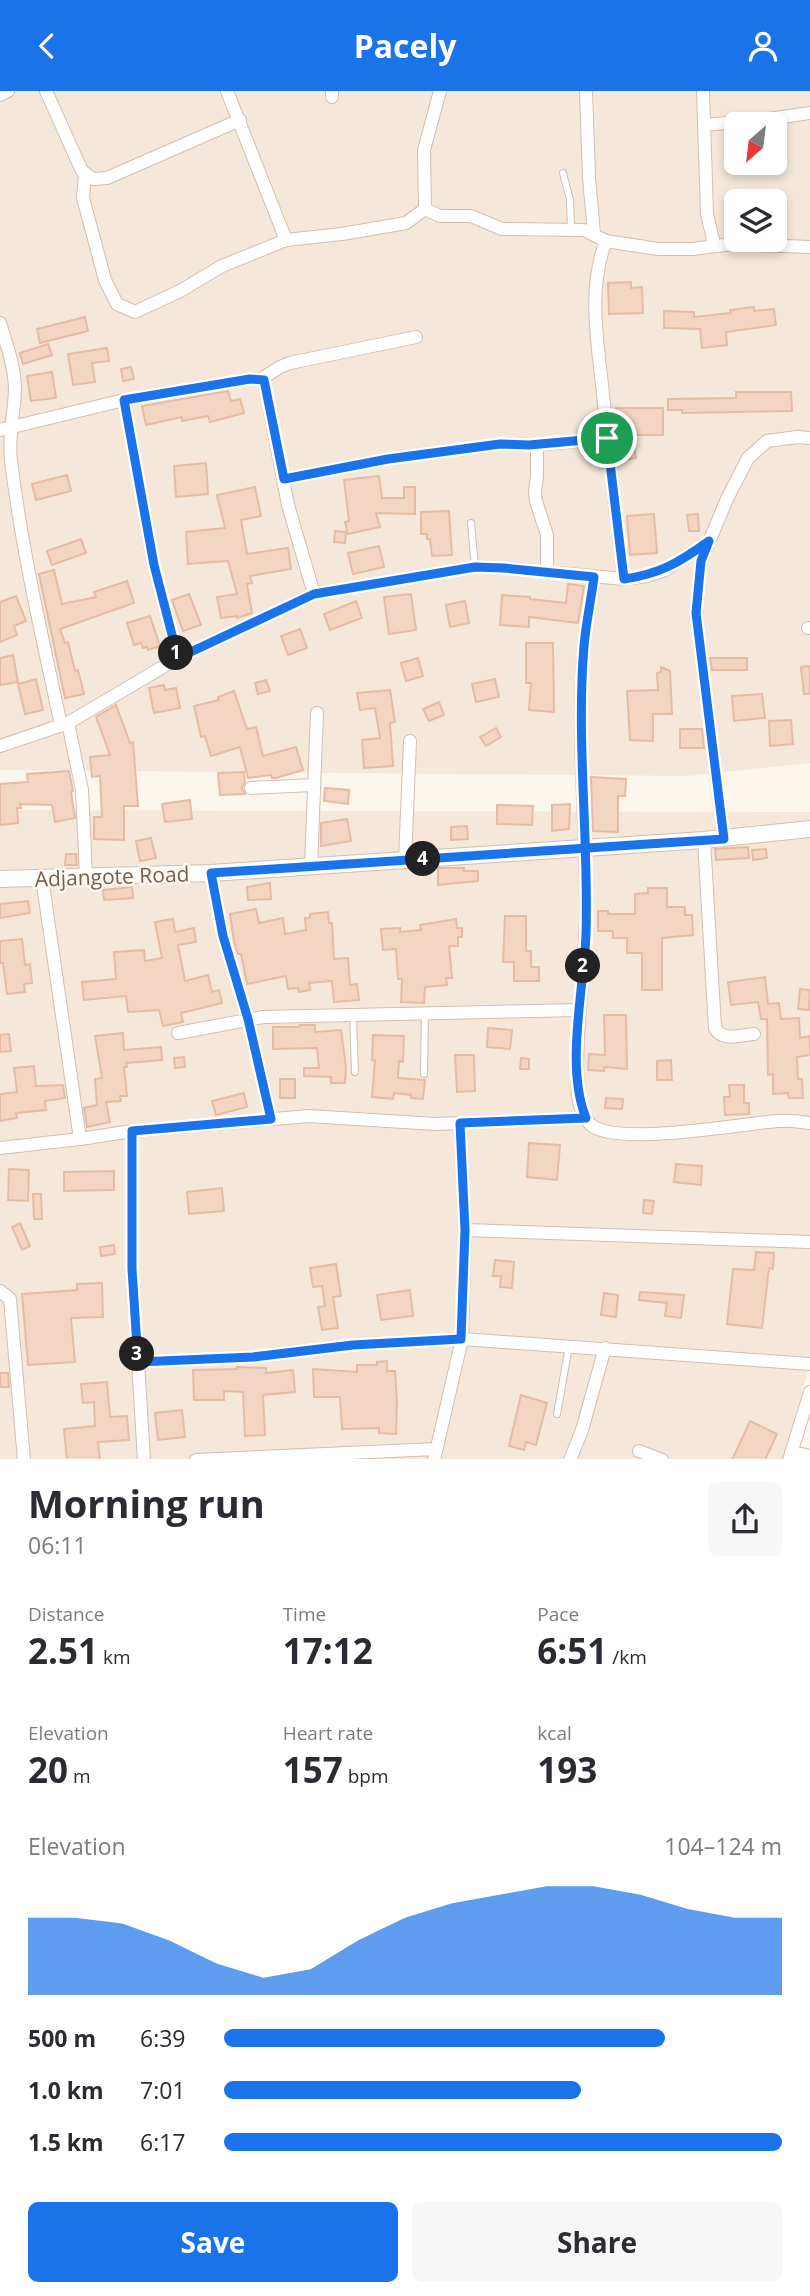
<!DOCTYPE html>
<meta charset="utf-8">
<style>
:root{--surface:#fff;--page:#f7f7f7;--text:#2b2b33;--muted:#7c7c81;--accent:#1a73e8}
body{margin:0;font-family:"Open Sans",sans-serif;background:var(--page);color:var(--text);height:100vh;display:flex;flex-direction:column;font-size:26px;white-space:nowrap}
*{box-sizing:border-box;margin:0}
p{font-size:23px;color:var(--muted)}
.icon{flex:none;width:38px;height:38px;fill:none;stroke:currentColor;stroke-width:2;stroke-linecap:round;stroke-linejoin:round}
.map{position:relative;height:1368px;overflow:hidden}
.details{display:flex;flex-direction:column;background:var(--surface);flex:1}
.details>*{flex:none}
.needle{width:46px;rotate:208deg}
.controls{position:absolute;left:724px;top:21px;display:grid;gap:14px}
.controls a{display:grid;place-items:center;width:63px;height:63px;border-radius:10px;background:var(--surface);box-shadow:0 4px 10px #0003;font-size:35px}
.pin{position:absolute;display:grid;place-items:center;width:60px;height:60px;color:#fff;margin:-30px;border:4px solid #fff;border-radius:50%;box-shadow:0 2px 7px #0007}
.km{position:absolute;width:35px;height:35px;margin:-18px;border-radius:50%;background:#222;color:#fff;font-size:19px;line-height:35px;text-align:center}
.round{display:grid;place-items:center;flex:none;width:74px;height:74px;border-radius:10px;background:var(--page)}
.head{display:flex;align-items:center;justify-content:space-between;height:119px;padding:0 28px}
h1{font-size:38px;font-weight:700;line-height:52px}
.metrics{display:grid;grid-template-columns:repeat(3,1fr);gap:10px;height:119px;padding:7px 28px}
.metrics div{display:grid;align-content:center}
.metrics b{font-size:35px;font-weight:700}
.metrics small{font-size:19px;font-weight:400}
.metrics p{font-size:19px}
.chart{height:196px;padding:14px 28px}
.chart p{display:flex;justify-content:space-between}
.chart svg{width:100%;height:126px;margin-top:7px;fill:var(--accent);opacity:.7}
.action{display:flex;gap:14px;margin-top:auto;padding:14px 28px}
.action a{flex:1;height:80px;border-radius:10px;background:var(--accent);color:#fff;font-size:28px;font-weight:700;line-height:80px;text-align:center}
.action a+a{background:var(--page);color:var(--text)}
ul{padding:0 28px;list-style:none;font-size:23px}
li{display:grid;grid-template-columns:112px 84px 1fr;align-items:center;height:52px}
li i{height:18px;border-radius:9px;background:var(--accent)}
header{display:flex;justify-content:space-between;align-items:center;height:91px;padding:0 28px;background:var(--accent);color:#fff;font-size:32px;font-weight:700}
.map>svg:first-child{display:block}
</style>
<header><svg class="icon" aria-label="back" viewBox="0 0 24 24"><path d="M15 5l-7 7 7 7"/></svg>Pacely<svg class="icon" aria-label="person" viewBox="0 0 24 24"><circle cx="12" cy="8" r="4"/><path d="M4 21q1-7 8-7t8 7"/></svg></header>
<div class="map">
<svg width="810" height="1369" viewBox="0 0 810 1369">
<rect width="100%" height="100%" fill="#fdf6ec"/>
<g fill="#f5e8da" fill-rule="evenodd">
<path d="M0 0H810V672L687 685 0 679ZM737 33H775V72H737ZM737 110H775V149H737Z"/>
<polygon points="0,719 810,721 810,1273 783,1368 0,1369"/>
</g>
<g fill="#f3d5c3" stroke="#e6bba3" stroke-width="2">
<polygon points="631,191 631,197 642,196 643,222 609,223 608,192"/>
<polygon points="754,216 754,220 774,218 776,234 726,241 727,254 702,257 700,238 664,237 664,220 694,221 694,226 731,222 730,219"/>
<polygon points="85,226 88,240 40,252 37,238"/>
<polygon points="48,253 52,264 23,273 20,262"/>
<polygon points="107,257 109,270 92,272 95,291 73,294 68,263"/>
<polygon points="131,276 134,288 123,290 121,278"/>
<polygon points="52,281 56,307 31,310 27,285"/>
<polygon points="228,300 231,310 240,308 244,322 210,331 208,325 182,330 182,326 146,334 142,315"/>
<polygon points="736,301 791,301 792,320 682,322 682,319 668,319 668,308 736,307"/>
<polygon points="616,317 663,317 663,344 632,344 636,367 619,370"/>
<polygon points="206,372 208,403 176,406 174,375"/>
<polygon points="67,384 71,400 36,409 32,393"/>
<polygon points="379,385 382,407 404,407 404,396 415,396 415,423 376,422 380,436 348,443 345,431 349,430 344,389"/>
<polygon points="255,396 261,425 241,429 247,463 288,457 291,478 250,485 252,492 247,493 252,522 237,527 237,525 221,527 217,506 237,503 228,470 188,473 186,441 225,437 217,404"/>
<polygon points="449,420 452,464 432,465 430,448 427,448 427,443 421,443 421,421"/>
<polygon points="654,423 657,462 630,464 627,425"/>
<polygon points="698,423 699,440 689,440 687,424"/>
<polygon points="335,440 346,441 345,452 334,451"/>
<polygon points="81,448 86,462 52,474 47,460"/>
<polygon points="379,455 384,476 353,483 348,462"/>
<polygon points="54,479 62,513 96,506 94,501 127,490 134,512 60,538 65,552 68,551 75,580 78,579 84,603 65,607 39,483"/>
<polygon points="568,493 584,495 578,532 529,526 529,536 500,534 502,504 530,506 530,508 566,512"/>
<polygon points="189,503 201,534 183,540 172,509"/>
<polygon points="411,503 416,539 389,543 384,506"/>
<polygon points="16,505 26,530 14,535 17,544 0,551 0,511"/>
<polygon points="356,510 362,527 330,539 324,523"/>
<polygon points="465,510 469,532 450,536 446,514"/>
<polygon points="150,525 160,555 148,559 147,556 143,557 141,552 134,554 127,532"/>
<polygon points="300,538 307,557 288,564 281,545"/>
<polygon points="526,552 553,552 554,621 529,619 531,592 526,592"/>
<polygon points="13,564 18,591 0,594 0,567"/>
<polygon points="418,567 423,585 406,590 401,572"/>
<polygon points="710,567 747,567 747,579 712,579"/>
<polygon points="810,575 810,603 804,603 801,576"/>
<polygon points="661,576 670,580 672,623 653,623 653,650 630,649 627,600 658,599 657,582 661,581"/>
<polygon points="36,588 43,619 25,623 18,593"/>
<polygon points="495,588 499,606 476,611 472,593"/>
<polygon points="266,589 270,600 258,603 255,592"/>
<polygon points="164,594 165,599 176,597 180,617 154,622 149,597"/>
<polygon points="390,599 395,631 390,632 393,675 364,677 362,649 380,647 375,617 360,619 357,602"/>
<polygon points="234,600 247,638 256,636 263,665 296,656 303,679 276,687 272,687 271,684 248,687 240,656 211,665 205,645 201,646 194,615 219,609 218,606"/>
<polygon points="762,603 765,627 734,630 732,605"/>
<polygon points="439,611 444,624 429,630 423,618"/>
<polygon points="116,614 130,652 133,651 138,715 124,715 124,749 94,748 94,726 102,726 100,685 92,686 90,666 110,664 96,626"/>
<polygon points="791,629 793,653 770,655 769,630"/>
<polygon points="496,637 501,646 486,655 480,646"/>
<polygon points="680,638 702,638 704,657 680,657"/>
<polygon points="69,680 73,700 71,701 75,727 55,731 52,714 20,713 21,717 17,717 18,732 0,734 0,693 28,691 27,683"/>
<polygon points="244,681 245,691 242,697 245,703 220,704 218,682"/>
<polygon points="591,686 626,688 625,705 618,705 618,741 593,740"/>
<polygon points="325,697 349,699 348,713 324,710"/>
<polygon points="190,709 192,728 165,731 162,713"/>
<polygon points="570,713 569,738 552,740 552,714"/>
<polygon points="497,714 533,715 532,734 497,733"/>
<polygon points="347,728 351,750 321,755 321,732"/>
<polygon points="467,735 468,748 451,749 451,736"/>
<polygon points="151,747 156,767 140,770 136,750"/>
<polygon points="748,756 749,767 716,769 715,758"/>
<polygon points="766,758 767,767 753,769 752,759"/>
<polygon points="66,763 76,763 77,774 65,774"/>
<polygon points="438,777 464,777 464,780 478,780 478,790 438,794"/>
<polygon points="270,792 271,808 248,809 247,796"/>
<polygon points="132,796 133,807 104,809 103,799"/>
<polygon points="648,797 667,797 667,816 685,816 685,824 692,824 693,844 662,847 662,899 642,899 642,862 627,862 627,847 613,847 613,840 598,840 598,820 608,820 608,823 635,823 635,803 648,802"/>
<polygon points="28,810 30,822 0,827 0,813"/>
<polygon points="256,818 259,832 283,827 285,843 306,839 305,827 310,827 310,823 328,821 329,832 332,832 334,868 348,867 350,894 357,893 359,909 334,911 332,890 309,892 310,899 299,901 298,897 288,898 286,885 247,893 241,863 238,863 234,850 230,823"/>
<polygon points="505,825 526,825 526,860 531,860 531,876 539,876 539,890 514,890 514,871 503,871"/>
<polygon points="173,828 175,841 194,837 196,851 178,854 185,890 208,884 212,901 219,899 222,912 181,922 183,931 163,935 159,919 128,921 126,905 84,909 82,891 116,888 114,861 144,859 145,870 162,867 155,831"/>
<polygon points="456,828 457,837 462,837 462,846 458,846 458,855 449,855 452,887 446,887 447,894 425,896 424,912 401,911 402,888 398,888 396,858 383,859 381,838 400,837 400,841 421,839 420,834"/>
<polygon points="22,848 25,874 30,873 32,892 24,893 25,901 7,903 3,872 0,872 0,850"/>
<polygon points="765,886 768,913 779,912 781,928 799,927 800,947 810,945 810,964 797,966 798,988 802,988 803,1007 789,1007 788,1002 773,1003 773,983 768,984 767,928 761,928 758,911 731,914 728,891"/>
<polygon points="800,898 810,899 809,919 798,918"/>
<polygon points="604,924 626,924 627,978 604,976 604,980 588,979 589,963 605,964"/>
<polygon points="300,934 315,934 315,941 341,939 346,976 345,992 331,992 331,986 304,985 304,977 319,977 317,957 273,958 273,936 299,936"/>
<polygon points="488,937 512,939 510,958 487,956"/>
<polygon points="123,942 124,959 161,956 162,969 126,972 127,976 124,976 127,1005 120,1005 121,1010 106,1011 110,1031 87,1036 84,1017 97,1014 95,988 102,987 95,945"/>
<polygon points="9,943 11,960 0,961 0,944"/>
<polygon points="373,944 404,945 403,971 399,970 398,987 425,989 423,1008 411,1007 411,1004 394,1002 393,1008 372,1006 375,970 372,969"/>
<polygon points="455,964 474,964 475,1000 457,1001"/>
<polygon points="184,966 185,976 175,977 174,967"/>
<polygon points="521,967 529,968 529,978 520,978"/>
<polygon points="671,969 672,989 657,989 657,970"/>
<polygon points="34,975 36,995 63,994 65,1007 45,1010 46,1019 16,1022 17,1027 0,1030 0,1003 17,1001 14,977"/>
<rect x="280" y="988" width="15" height="19"/>
<polygon points="729,994 744,994 744,1012 749,1012 749,1023 725,1024 724,1006 730,1006"/>
<polygon points="244,1002 247,1016 216,1024 212,1010"/>
<polygon points="606,1007 623,1008 622,1018 605,1017"/>
<polygon points="529,1052 560,1054 557,1089 527,1086"/>
<polygon points="676,1073 702,1075 701,1094 674,1091"/>
<polygon points="9,1078 29,1079 28,1110 8,1109"/>
<polygon points="114,1080 114,1099 64,1100 64,1081"/>
<polygon points="222,1097 224,1120 189,1123 187,1101"/>
<polygon points="33,1103 41,1103 42,1128 34,1128"/>
<polygon points="644,1109 654,1110 652,1123 643,1122"/>
<polygon points="20,1132 30,1155 22,1159 12,1136"/>
<polygon points="114,1154 115,1163 101,1165 100,1156"/>
<polygon points="756,1161 774,1162 773,1178 769,1177 762,1237 727,1233 733,1178 754,1179"/>
<polygon points="495,1169 514,1171 512,1197 500,1196 501,1185 493,1185"/>
<polygon points="336,1173 341,1205 333,1206 338,1237 322,1239 318,1216 325,1215 322,1195 313,1196 310,1177"/>
<polygon points="102,1192 103,1226 71,1227 75,1271 28,1274 22,1203 77,1199 77,1193"/>
<polygon points="410,1199 413,1225 381,1229 377,1204"/>
<polygon points="640,1201 684,1204 681,1227 665,1225 667,1212 639,1209"/>
<polygon points="604,1202 618,1204 616,1226 601,1224"/>
<polygon points="387,1270 387,1280 395,1280 397,1311 396,1343 379,1342 379,1337 342,1338 340,1306 314,1306 313,1278 357,1281 357,1274 377,1274 377,1271"/>
<polygon points="237,1276 266,1277 266,1282 293,1279 295,1301 263,1304 265,1344 245,1345 243,1301 224,1300 224,1309 194,1309 193,1279 237,1278"/>
<polygon points="0,1282 8,1282 9,1296 0,1296"/>
<polygon points="107,1291 110,1326 127,1325 129,1349 98,1351 100,1369 67,1369 64,1338 95,1335 94,1311 83,1312 81,1293"/>
<polygon points="521,1304 547,1312 536,1354 526,1351 524,1359 509,1355"/>
<polygon points="182,1319 185,1346 158,1349 155,1322"/>
<polygon points="750,1330 777,1343 765,1369 732,1369"/>
</g>
<g fill="none" stroke-linecap="round" stroke-linejoin="round">
<defs>
<g id="service">
<polyline points="563,82 570,109 571,138"/>
<polyline points="471,432 475,476"/>
<polyline points="353,924 355,981"/>
<polyline points="424,983 425,922"/>
<polyline points="557,1323 569,1255"/>
</g>
<g id="minor">
<polyline points="46,0 82,80 93,88 107,87 240,29"/>
<polyline points="227,0 286,149"/>
<polyline points="332,0 332,6"/>
<polyline points="703,0 707,123 714,153"/>
<polyline points="586,1 589,86 594,143"/>
<polyline points="0,4 8,0"/>
<polyline points="704,34 769,28 810,22"/>
<polyline points="85,82 83,107 105,189 117,213 135,221 180,200 222,175 286,149 342,143 406,132 425,118 440,125 471,125 502,138 584,139 606,150 658,158 692,158 733,153 810,156"/>
<polyline points="425,118 424,59 440,0"/>
<path d="M606 150C587 198 598 253 603 303 609 365 616 426 624 488"/>
<path d="M0 232C7 254 15 277 15 300 14 324 8 346 11 370 22 459 42 546 61 634"/>
<polyline points="261,288 280,276 290,272 416,246"/>
<polyline points="124,309 154,475 178,567"/>
<polyline points="0,339 124,309 250,288 264,289 288,414 314,503"/>
<polyline points="537,354 607,347"/>
<polyline points="284,388 388,368 500,353 537,354 537,385 535,400 536,410 547,444 547,481"/>
<path d="M594 486C591 509 586 532 584 555 576 644 587 735 586 825 585 885 574 944 578 1004 579 1015 585 1031 594 1036 625 1054 739 1033 778 1030 789 1029 800 1031 810 1032"/>
<polyline points="808,537 810,537"/>
<polyline points="68,632 82,699 86,785"/>
<polyline points="0,655 68,632 178,567 314,503 475,476 504,477 624,488 647,485 665,479 709,450"/>
<polyline points="251,697 314,694"/>
<polyline points="724,748 696,522 701,470 727,408 748,367 767,350 797,346 810,347"/>
<path d="M704 749 715 937C722 951 741 944 754 943"/>
<polyline points="405,769 410,650"/>
<polyline points="311,775 317,622"/>
<polyline points="211,782 223,845 248,928 271,1028"/>
<polyline points="178,942 263,926 579,919"/>
<polyline points="132,1040 132,1178 138,1271 253,1266 353,1254 462,1248 810,1273"/>
<polyline points="80,1048 132,1040 309,1025 435,1033 586,1027"/>
<polyline points="0,1057 80,1048 42,787"/>
<polyline points="465,1139 810,1151"/>
<polyline points="0,1200 10,1208 24,1369"/>
<polyline points="138,1271 144,1369"/>
<polyline points="639,1360 662,1369"/>
<polyline points="791,1361 810,1365"/>
<polyline points="196,1369 436,1358"/>
<polyline points="434,1369 462,1248 465,1139 460,1032"/>
<polyline points="570,1369 582,1339 605,1257"/>
<polyline points="789,1369 810,1301"/>
</g>
<polyline id="tertiary" points="0,788 211,782 704,749 810,738"/>
</defs>
<use href="#service" stroke="#d1beb0" stroke-width="8"/>
<use href="#minor" stroke="#d1beb0" stroke-width="14"/>
<use href="#tertiary" stroke="#d1beb0" stroke-width="18"/>
<use href="#service" stroke="#fff" stroke-width="6"/>
<use href="#minor" stroke="#fff" stroke-width="12"/>
<use href="#tertiary" stroke="#fff" stroke-width="16"/>
</g>
<g fill="none" stroke-linecap="round" stroke-linejoin="round">
<defs>
<path id="route" d="M607 347 529 354 500 353 388 368 284 388 264 289 250 288 124 309 154 474 178 567 314 503 475 476 504 477 594 486C591 509 586 532 584 555 576 650 589 747 586 843 584 899 565 975 586 1027L460 1032 465 1139 461 1248 353 1254 253 1266 138 1271 132 1178V1040L271 1028 248 928 223 845 211 782 724 748 696 522 701 470 709 450C680 471 660 483 624 488L607 347"/>
</defs>
<use href="#route" stroke="#fff" stroke-width="14"/>
<use href="#route" stroke="#1a73e8" stroke-width="9"/>
</g>
<g text-anchor="middle" dominant-baseline="central" stroke-width="5" stroke-linejoin="round" paint-order="stroke">
<g font-size="21" fill="#7a5c4d" stroke="#fffaf3">
<text transform="translate(112 785) rotate(-2)">Adjangote Road</text>
</g>
</g>
</svg>
<div class="controls">
<a><svg class="needle" viewBox="-14 -14 28 28"><path d="M0-13l5 13h-10z" fill="#e53935"/><path d="M0 13l5-13h-10z" fill="#7c7c81"/></svg></a>
<a><svg class="icon" aria-label="layers" viewBox="0 0 24 24"><path d="M12 4l9 5-9 5-9-5zM3 14l9 5 9-5"/></svg></a>
</div>
<div class="pin" style="left:607px;top:347px;background:#1e9e55"><svg class="icon" aria-label="arrive" viewBox="0 0 24 24"><path d="M6 21V4h12l-3 4 3 4H6"/></svg></div>
<b class="km" style="left:176px;top:562px">1</b>
<b class="km" style="left:583px;top:875px">2</b>
<b class="km" style="left:137px;top:1263px">3</b>
<b class="km" style="left:423px;top:768px">4</b>
</div>
<section class="details">
<div class="head"><div><h1>Morning run</h1><p>06:11</p></div><a class="round"><svg class="icon" aria-label="share" viewBox="0 0 24 24"><path d="M12 15V3M7 8l5-5 5 5M5 13v7h14v-7"/></svg></a></div>
<div class="metrics">
<div><p>Distance</p><b>2.51<small> km</small></b></div>
<div><p>Time</p><b>17:12</b></div>
<div><p>Pace</p><b>6:51<small> /km</small></b></div>
</div>
<div class="metrics">
<div><p>Elevation</p><b>20<small> m</small></b></div>
<div><p>Heart rate</p><b>157<small> bpm</small></b></div>
<div><p>kcal</p><b>193</b></div>
</div>
<div class="chart"><p><span>Elevation</span>104–124 m</p>
<svg viewBox="0 0 160 44" preserveAspectRatio="none"><path d="M0 44V17L10 17L20 19L30 25L40 33L50 38L60 35L70 25L80 17L90 12L100 9L110 6L120 6L130 9L140 14L150 17L160 17V44z"/></svg>
</div>
<ul>
<li><b>500 m</b>6:39<i style="width:79%"></i></li>
<li><b>1.0 km</b>7:01<i style="width:64%"></i></li>
<li><b>1.5 km</b>6:17<i style="width:100%"></i></li>
</ul>
<div class="action"><a>Save</a><a>Share</a></div>
</section>
